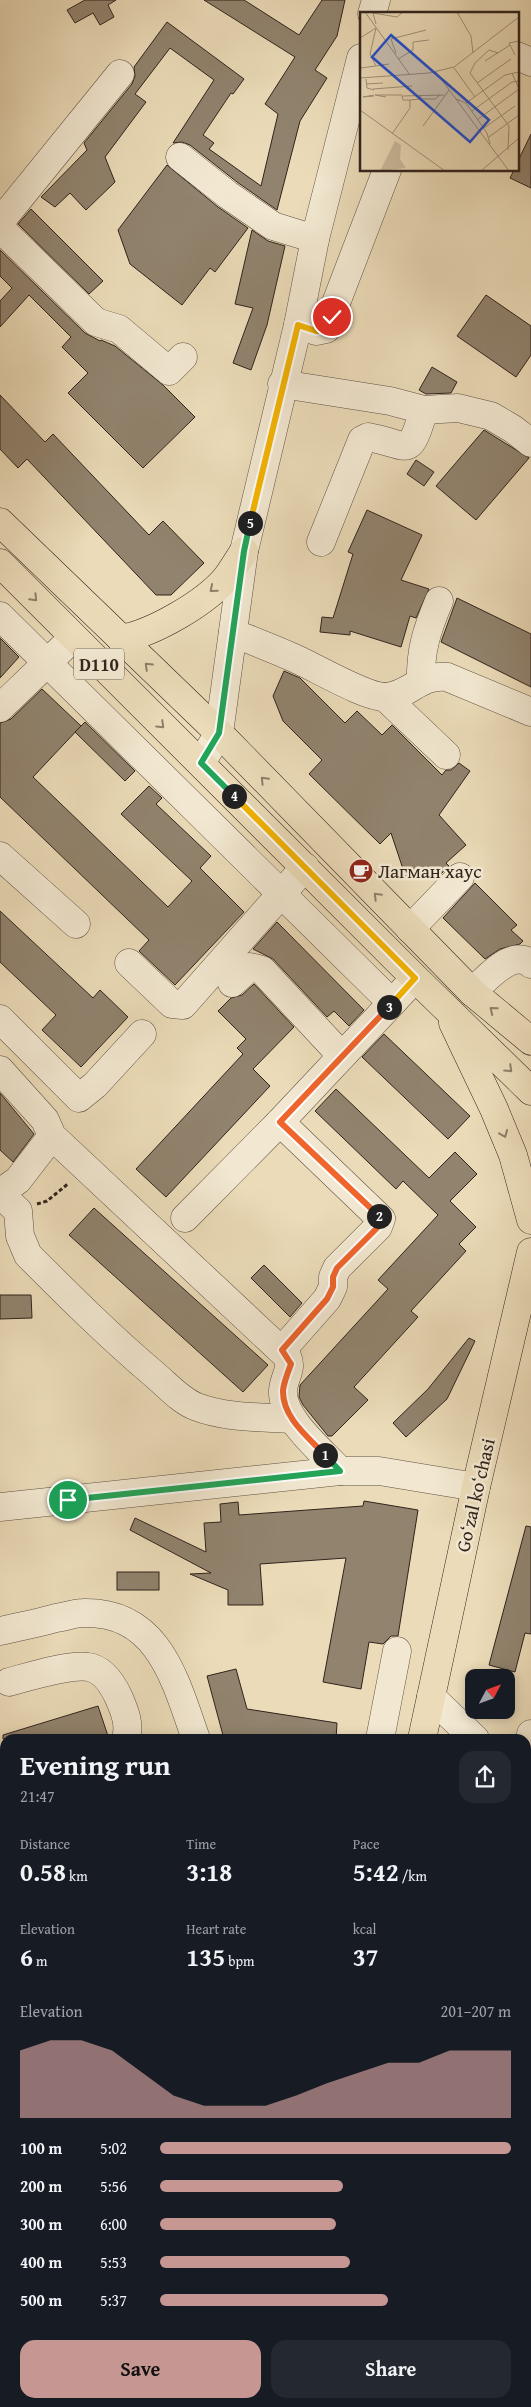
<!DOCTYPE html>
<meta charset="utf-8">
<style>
:root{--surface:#171b24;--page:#242831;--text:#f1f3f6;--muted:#9ea1a6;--accent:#c59692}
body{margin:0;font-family:"Gentium Book Plus",serif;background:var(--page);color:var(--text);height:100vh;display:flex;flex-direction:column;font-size:19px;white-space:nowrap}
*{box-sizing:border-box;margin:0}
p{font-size:16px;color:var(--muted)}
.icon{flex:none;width:28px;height:28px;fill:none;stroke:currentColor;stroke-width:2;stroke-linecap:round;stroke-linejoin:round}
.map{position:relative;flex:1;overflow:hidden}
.sheet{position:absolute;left:0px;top:1734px;width:531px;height:674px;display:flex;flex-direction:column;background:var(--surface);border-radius:15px 15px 0 0;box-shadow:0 2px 12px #0003}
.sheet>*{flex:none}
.needle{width:32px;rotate:49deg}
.controls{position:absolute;left:465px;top:1669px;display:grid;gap:10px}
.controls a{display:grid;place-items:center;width:50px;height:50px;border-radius:10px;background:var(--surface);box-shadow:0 2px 12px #0003;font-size:25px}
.pin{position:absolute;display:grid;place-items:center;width:42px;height:42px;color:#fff;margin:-21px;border:2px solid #fff;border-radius:50%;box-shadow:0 1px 5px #0007}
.km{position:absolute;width:25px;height:25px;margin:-12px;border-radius:50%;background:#222;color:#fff;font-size:14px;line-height:25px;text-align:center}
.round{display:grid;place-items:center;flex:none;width:52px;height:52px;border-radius:15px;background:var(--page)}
.head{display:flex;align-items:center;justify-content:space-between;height:85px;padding:0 20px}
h1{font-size:28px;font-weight:700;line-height:38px}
.metrics{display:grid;grid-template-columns:repeat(3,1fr);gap:8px;height:85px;padding:5px 20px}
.metrics div{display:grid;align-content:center}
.metrics b{font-size:25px;font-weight:700}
.metrics small{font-size:14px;font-weight:400}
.metrics p{font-size:14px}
.chart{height:140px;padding:10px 20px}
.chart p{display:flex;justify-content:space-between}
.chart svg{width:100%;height:90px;margin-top:5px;fill:var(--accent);opacity:.7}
.cta{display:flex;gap:10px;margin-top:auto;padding:10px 20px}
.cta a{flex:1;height:58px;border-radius:15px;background:var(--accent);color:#111;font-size:20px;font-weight:700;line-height:58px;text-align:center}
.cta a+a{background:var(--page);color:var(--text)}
ul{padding:0 20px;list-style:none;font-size:16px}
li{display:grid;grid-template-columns:80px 60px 1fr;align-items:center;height:38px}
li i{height:12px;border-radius:6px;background:var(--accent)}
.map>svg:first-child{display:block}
</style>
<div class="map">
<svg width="531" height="2407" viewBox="0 0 531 2407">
<rect width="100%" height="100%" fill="#ebdbb8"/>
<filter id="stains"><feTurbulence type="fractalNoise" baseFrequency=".004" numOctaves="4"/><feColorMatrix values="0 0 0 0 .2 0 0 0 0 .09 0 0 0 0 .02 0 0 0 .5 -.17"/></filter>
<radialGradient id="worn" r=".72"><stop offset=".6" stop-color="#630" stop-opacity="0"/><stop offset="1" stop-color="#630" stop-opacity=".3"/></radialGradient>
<g fill="#91836e" stroke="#30231d">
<polygon points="85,0 116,0 108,5 114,17 100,25 93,13 75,23 67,10"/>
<polygon points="204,0 244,0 299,35 322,0 345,0 337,36 315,70 327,78 300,121 277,210 237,182 190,145 182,142 173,143 214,80 170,48 135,94 146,102 105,157 115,182 86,210 70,193 55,207 41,197 87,150 84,143 132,84 135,76 134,67 167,22 244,79 233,94 231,93 203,135 214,143 209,149 261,186 278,114 265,104 295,57"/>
<polygon points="531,134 531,188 510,178 514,170 517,170 517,163"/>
<polygon points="167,165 218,207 248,228 215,272 210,268 182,305 130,264 118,230"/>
<polygon points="31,209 103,281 89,294 18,224"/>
<polygon points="252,230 268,241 285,246 267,325 251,370 233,363 253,308 235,304"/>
<polygon points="0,250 85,333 100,341 101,340 115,346 163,385 195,417 143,468 68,393 88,373 62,347 71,337 29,295 0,327 0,301 12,288 0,276"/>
<polygon points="486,295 531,326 531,355 516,377 457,336"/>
<polygon points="432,367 457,382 451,393 426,394 419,390"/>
<polygon points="0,395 45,442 53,434 149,535 163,521 204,563 171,595 156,595 27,459 18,468 0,449"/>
<polygon points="484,430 529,458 476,520 436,486"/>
<polygon points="416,460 434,472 424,486 407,474"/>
<polygon points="367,510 422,535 401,580 429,589 416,618 410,616 401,647 350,631 350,635 320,632 322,617 333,618 353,554 348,552"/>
<polygon points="457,598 531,634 531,687 441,642"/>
<polygon points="0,638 19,657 0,678"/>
<polygon points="284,671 300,678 345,723 357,711 382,735 392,725 442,775 446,770 451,770 459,763 470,771 439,815 466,845 446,863 449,866 441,874 436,877 434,874 421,877 420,874 406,878 391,833 380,844 309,774 322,760 283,721 273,696"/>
<polygon points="42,689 81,726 33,777 168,907 192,881 121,814 149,786 162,798 156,804 211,856 200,868 244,912 175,985 139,951 149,940 0,797 0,723 11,719"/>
<polygon points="85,722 135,771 125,781 75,732"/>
<polygon points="475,883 517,925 511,930 523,941 520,944 500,949 485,959 443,918"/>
<polygon points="0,911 93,998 100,990 128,1017 81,1067 42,1030 56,1015 0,962"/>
<polygon points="277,922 364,1010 349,1026 334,1011 327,1017 273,959 253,949"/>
<polygon points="254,984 294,1027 253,1069 270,1086 166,1197 136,1169 243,1054 237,1048 246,1039 218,1011 231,998 242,995"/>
<polygon points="384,1034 470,1116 448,1139 362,1057"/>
<polygon points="336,1089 429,1178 455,1152 477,1174 450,1201 476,1227 459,1244 466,1251 411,1311 418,1317 354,1387 368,1400 332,1436 328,1436 303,1405 299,1397 300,1385 388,1289 378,1280 438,1215 403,1181 396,1189 315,1111"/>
<polygon points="0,1093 34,1134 13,1162 0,1150"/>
<polygon points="94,1208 268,1365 243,1392 69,1235"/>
<polygon points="264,1265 302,1303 290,1317 251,1278"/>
<polygon points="0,1295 31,1295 32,1318 0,1319"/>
<polygon points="469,1338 475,1341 447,1399 406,1437 393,1423 428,1389"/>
<polygon points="364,1501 418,1510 398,1636 391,1636 383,1644 369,1642 361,1689 323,1682 346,1558 260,1564 263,1605 228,1605 228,1590 190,1574 211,1573 130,1530 135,1518 206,1552 204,1523 221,1522 220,1504 238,1502 239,1515 363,1506"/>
<polygon points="526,1526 531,1527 531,1634 525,1633 515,1672 489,1665"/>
<rect x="117" y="1572" width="42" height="18"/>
<polygon points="236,1669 247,1709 337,1723 336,1739 224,1739 207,1676"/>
<polygon points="98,1706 109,1739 3,1739 3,1735"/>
</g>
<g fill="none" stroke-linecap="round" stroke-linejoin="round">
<defs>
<g id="minor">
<polyline points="372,14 376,0"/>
<polyline points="517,56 531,62"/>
<polyline points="180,157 228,195 273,226 315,239"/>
<polyline points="0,222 120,74"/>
<polyline points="0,228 96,322 119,329 169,371 183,357"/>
<polyline points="298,325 316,331 326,329 387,170"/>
<polyline points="282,384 390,401 424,410 458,408 491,416 513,429 531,443"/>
<path d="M321 542 362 440 368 437C411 445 408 461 424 410"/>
<polyline points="0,616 392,1003"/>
<path d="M233 633C253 641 274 649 294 658 315 667 366 698 386 697 411 695 419 674 447 677L531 712"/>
<path d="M421 682C420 650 427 630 439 601"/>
<polyline points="385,697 446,755"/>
<polyline points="0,708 73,638"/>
<polyline points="201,763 219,733 244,551 298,325 315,239 361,58"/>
<polyline points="0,856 76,924"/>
<polyline points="410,929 460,877"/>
<polyline points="129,963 172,1004 183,1005 305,867"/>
<polyline points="232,983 250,967 262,970 342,1056"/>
<path d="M472 992C486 980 512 947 531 964"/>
<polyline points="0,1019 79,1098 95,1085 142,1034"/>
<path d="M0 1070 45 1120 52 1136 287 1356C293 1369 284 1377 283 1390 281 1418 322 1451 340 1471"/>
<polyline points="280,1122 381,1219 378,1227 337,1268 333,1277 333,1287 327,1299 282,1350"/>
<polyline points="0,1193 18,1180 52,1136"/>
<path d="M0 1194 18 1211 20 1236 28 1255C69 1296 110 1337 155 1375 168 1386 181 1401 197 1407 226 1418 261 1417 291 1419"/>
<polyline points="185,1218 280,1122 405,989"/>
<polyline points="0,1507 340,1471 379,1471 476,1487"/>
<path d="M0 1631C19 1627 38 1623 56 1618 65 1617 74 1613 83 1613 159 1611 175 1680 196 1739"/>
<path d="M9 1682C28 1677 69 1664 88 1667 103 1669 113 1685 119 1698 125 1712 130 1724 126 1739"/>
<polyline points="431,1697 475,1739"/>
<polyline points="380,1739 397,1651"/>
<polyline points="526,1759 531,1734"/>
<polyline points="0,1772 5,1782"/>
<polyline points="0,1866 5,1865"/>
<polyline points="526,1888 531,1889"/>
<polyline points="526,2076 531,2077"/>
<polyline points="0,2077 5,2076"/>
<polyline points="0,2114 5,2112"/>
<polyline points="0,2161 5,2163"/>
<polyline points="0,2195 5,2195"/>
<polyline points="526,2269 531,2270"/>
<polyline points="0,2326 5,2327"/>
<polyline points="122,2402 145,2407"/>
<polyline points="96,2407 97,2402"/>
<polyline points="361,2407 362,2402"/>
</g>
<g id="major">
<polyline points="0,522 219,733 472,992 531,1041"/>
<polyline points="0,563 415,978 531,1091"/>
<path d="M121 639C153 633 206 603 227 577 233 569 238 560 244 551"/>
<polyline points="453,1023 494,1109 513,1155 531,1220"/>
<polyline points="422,1739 476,1487 531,1252"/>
<polyline points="278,2407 278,2402"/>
</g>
</defs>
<use href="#minor" stroke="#5f5144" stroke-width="29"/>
<use href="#major" stroke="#30231d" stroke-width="29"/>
<polyline stroke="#30231d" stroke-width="3" stroke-dasharray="4 2.5" stroke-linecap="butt" points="37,1204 47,1201 69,1183"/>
<use href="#minor" stroke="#f2e8d1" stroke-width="28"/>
<use href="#major" stroke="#ebdbb8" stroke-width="28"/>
</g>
<defs><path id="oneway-chevron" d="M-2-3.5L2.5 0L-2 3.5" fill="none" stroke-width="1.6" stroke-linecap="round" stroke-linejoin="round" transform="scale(1.25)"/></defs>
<g stroke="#8e7f6a">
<use href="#oneway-chevron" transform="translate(213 589) rotate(140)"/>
<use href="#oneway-chevron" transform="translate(34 598) rotate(46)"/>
<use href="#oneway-chevron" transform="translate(148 666) rotate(-136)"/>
<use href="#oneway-chevron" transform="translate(161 725) rotate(44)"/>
<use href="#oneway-chevron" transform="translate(264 780) rotate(-134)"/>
<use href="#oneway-chevron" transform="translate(377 896) rotate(-135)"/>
<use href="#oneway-chevron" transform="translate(493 1010) rotate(-141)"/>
<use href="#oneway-chevron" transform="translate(509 1069) rotate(44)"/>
<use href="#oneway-chevron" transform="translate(504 1134) rotate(68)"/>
</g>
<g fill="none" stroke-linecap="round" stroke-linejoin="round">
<defs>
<polyline id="split-1" points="68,1500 340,1471 325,1455"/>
<path id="split-2" d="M325 1455C308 1437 282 1417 283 1390 284 1382 288 1372 291 1364L282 1350 327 1299 333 1287V1277L337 1268 378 1227 381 1223 379 1216"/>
<polyline id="split-3" points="379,1216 280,1122 389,1007"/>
<polyline id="split-4" points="234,796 415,978 389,1007"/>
<polyline id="split-5" points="234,796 201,763 219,733 244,551 250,523"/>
<polyline id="split-6" points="250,523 298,325 316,331 326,329 332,317"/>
</defs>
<use href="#split-1" stroke="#fff" stroke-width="10"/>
<use href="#split-2" stroke="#fff" stroke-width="10"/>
<use href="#split-3" stroke="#fff" stroke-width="10"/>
<use href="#split-4" stroke="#fff" stroke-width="10"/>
<use href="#split-5" stroke="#fff" stroke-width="10"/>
<use href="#split-6" stroke="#fff" stroke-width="10"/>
<use href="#split-1" stroke="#22a559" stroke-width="6"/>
<use href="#split-2" stroke="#f0652b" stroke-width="6"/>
<use href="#split-3" stroke="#f0652b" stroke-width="6"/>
<use href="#split-4" stroke="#f5b400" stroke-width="6"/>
<use href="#split-5" stroke="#22a559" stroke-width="6"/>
<use href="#split-6" stroke="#f5b400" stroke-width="6"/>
</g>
<defs>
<symbol id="cafe-disc" viewBox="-11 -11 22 22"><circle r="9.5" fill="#8f2418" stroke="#f2e8d1"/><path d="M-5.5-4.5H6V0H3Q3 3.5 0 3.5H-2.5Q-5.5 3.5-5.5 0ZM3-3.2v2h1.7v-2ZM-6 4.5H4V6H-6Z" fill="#fff"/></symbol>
</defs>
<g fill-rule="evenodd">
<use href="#cafe-disc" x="347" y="857" width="28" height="28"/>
</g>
<g text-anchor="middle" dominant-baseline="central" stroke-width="5" stroke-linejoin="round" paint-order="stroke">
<rect fill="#f2e8d1" stroke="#6a5e53" stroke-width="1" x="74" y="648.5" width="50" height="31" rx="4"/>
<g font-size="18" font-weight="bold" fill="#30231d">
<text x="99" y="664">D110</text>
</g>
<g font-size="19" fill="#30231d" stroke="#f2e8d1" text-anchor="start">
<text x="378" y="871">Лагман хаус</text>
</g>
<g font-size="19" fill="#30231d" stroke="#f2e8d1">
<text transform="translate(475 1495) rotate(-77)">Goʻzal koʻchasi</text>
</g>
</g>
<g transform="translate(360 12)">
<rect width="159" height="159" fill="#ebdbb8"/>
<path d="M35 129 41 133 40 147 46 156 20 159Z" fill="#cbbc9e"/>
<path fill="none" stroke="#a0917a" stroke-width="1" d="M5 0 50 63M97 0 111 24 113 41M16 12 13 1 37 5 43 0M16 16 10 42 16 54M0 26 16 16M36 41 31 27 66 18M138 41 129 38 115 51 110 61 149 114 148 138M155 43 149 31 159 29M38 47 53 38V30L69 28M125 49 150 33M0 52 1 56 29 52M94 56 115 85M76 60 149 159M152 61 159 77M0 66 69 61 94 55 159 5M6 67 7 76 14 78M117 71 151 47M6 72 23 71M13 77 52 74M14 83 3 85 14 84M26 85 15 83H42M61 87H75L80 83M96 87 106 91 127 121 130 132M50 88H43L42 84 84 83M106 91 145 63 159 60M0 98 85 159M112 99 152 70 159 69M117 108 159 77M63 114 89 78M124 116 155 94M32 122 50 96V88L61 87 60 83M129 125 159 103M121 159 159 126"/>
<path fill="#1d4ed8" fill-opacity="0.15" stroke="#1d4ed8" stroke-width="2.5" d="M31 23 129 108 110 130 12 45Z"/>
<rect width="159" height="159" fill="none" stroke="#30231d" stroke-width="2.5"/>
</g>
<rect width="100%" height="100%" filter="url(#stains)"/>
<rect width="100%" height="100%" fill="url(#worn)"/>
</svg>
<div class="controls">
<a><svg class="needle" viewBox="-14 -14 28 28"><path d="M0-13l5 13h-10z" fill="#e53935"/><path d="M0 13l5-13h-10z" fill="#9ea1a6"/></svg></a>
</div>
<div class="pin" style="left:68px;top:1500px;background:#1e9e55"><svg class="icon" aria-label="arrive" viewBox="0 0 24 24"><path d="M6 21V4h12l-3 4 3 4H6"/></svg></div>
<div class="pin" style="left:332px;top:317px;background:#d93025"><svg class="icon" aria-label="check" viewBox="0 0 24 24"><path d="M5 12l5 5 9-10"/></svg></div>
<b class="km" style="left:325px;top:1455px">1</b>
<b class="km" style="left:379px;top:1216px">2</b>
<b class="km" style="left:389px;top:1007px">3</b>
<b class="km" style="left:234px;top:796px">4</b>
<b class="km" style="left:250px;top:523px">5</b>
<section class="sheet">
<div class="head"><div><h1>Evening run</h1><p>21:47</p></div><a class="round"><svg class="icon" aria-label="share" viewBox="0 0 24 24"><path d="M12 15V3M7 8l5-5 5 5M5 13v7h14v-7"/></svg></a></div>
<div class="metrics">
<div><p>Distance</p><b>0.58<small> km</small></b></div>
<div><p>Time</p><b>3:18</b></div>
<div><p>Pace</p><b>5:42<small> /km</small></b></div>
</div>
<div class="metrics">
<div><p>Elevation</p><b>6<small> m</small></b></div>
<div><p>Heart rate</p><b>135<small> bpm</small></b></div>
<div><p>kcal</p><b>37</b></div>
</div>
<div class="chart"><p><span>Elevation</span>201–207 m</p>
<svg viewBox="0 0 160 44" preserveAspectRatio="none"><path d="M0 44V11L10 6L20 6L30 11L40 22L50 33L60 38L70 38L80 38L90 33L100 27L110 22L120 17L130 17L140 11L150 11L160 11V44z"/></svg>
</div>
<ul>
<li><b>100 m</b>5:02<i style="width:100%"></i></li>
<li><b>200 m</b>5:56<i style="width:52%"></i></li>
<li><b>300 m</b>6:00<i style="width:50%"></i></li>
<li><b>400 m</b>5:53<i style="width:54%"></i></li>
<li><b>500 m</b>5:37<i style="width:65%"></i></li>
</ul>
<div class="cta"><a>Save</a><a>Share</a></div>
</section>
</div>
